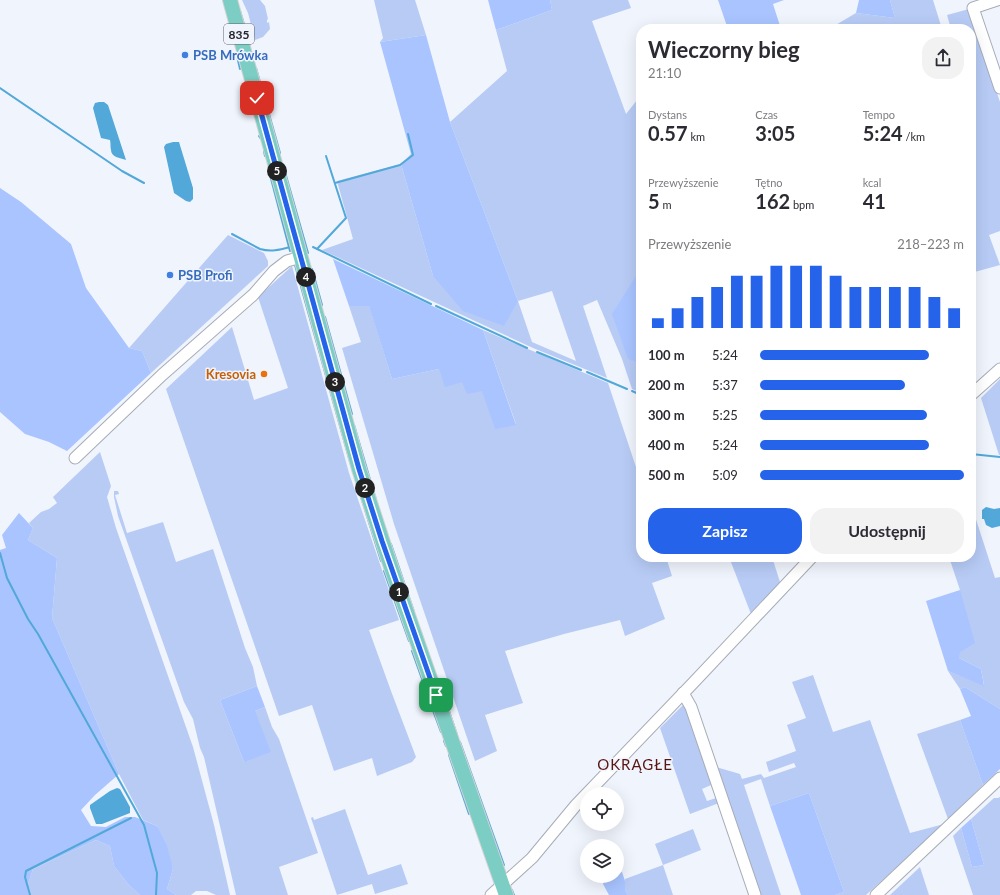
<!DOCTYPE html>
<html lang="pl">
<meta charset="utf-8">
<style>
:root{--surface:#fff;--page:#f2f2f3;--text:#2b2b33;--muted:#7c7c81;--accent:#2563eb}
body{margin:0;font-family:Lato,sans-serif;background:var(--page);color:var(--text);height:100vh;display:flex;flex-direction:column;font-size:15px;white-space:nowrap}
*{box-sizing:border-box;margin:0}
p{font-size:13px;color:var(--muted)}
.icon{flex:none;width:22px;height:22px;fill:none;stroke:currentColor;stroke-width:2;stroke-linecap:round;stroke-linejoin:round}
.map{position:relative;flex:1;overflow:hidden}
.panel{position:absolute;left:636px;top:24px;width:340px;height:538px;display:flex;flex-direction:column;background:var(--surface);border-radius:16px;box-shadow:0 4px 16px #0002}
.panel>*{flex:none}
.fabs{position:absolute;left:580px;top:787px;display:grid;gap:8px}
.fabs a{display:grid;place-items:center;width:44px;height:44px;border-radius:50%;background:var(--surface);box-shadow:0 4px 16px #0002;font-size:20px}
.pin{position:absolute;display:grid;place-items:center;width:34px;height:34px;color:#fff;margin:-17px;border-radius:8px;box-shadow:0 2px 6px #0006}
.km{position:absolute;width:20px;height:20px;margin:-10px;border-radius:50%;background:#222;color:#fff;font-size:11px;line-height:20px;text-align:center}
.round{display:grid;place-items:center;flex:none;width:42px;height:42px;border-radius:16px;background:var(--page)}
.summary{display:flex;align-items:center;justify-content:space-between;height:68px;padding:0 12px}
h1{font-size:22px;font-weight:700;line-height:30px}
.metrics{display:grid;grid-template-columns:repeat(3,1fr);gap:6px;height:68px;padding:4px 12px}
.metrics div{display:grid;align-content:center}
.metrics b{font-size:20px;font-weight:700}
.metrics small{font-size:11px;font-weight:400}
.metrics p{font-size:11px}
.chart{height:112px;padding:8px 12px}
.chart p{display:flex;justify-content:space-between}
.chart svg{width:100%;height:72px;margin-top:4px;stroke:var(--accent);stroke-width:6}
.button{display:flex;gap:8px;margin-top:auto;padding:8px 12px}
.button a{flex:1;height:46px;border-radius:16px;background:var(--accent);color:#fff;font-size:16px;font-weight:700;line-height:46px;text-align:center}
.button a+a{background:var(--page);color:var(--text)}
ul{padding:0 12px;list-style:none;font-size:13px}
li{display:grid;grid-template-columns:64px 48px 1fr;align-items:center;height:30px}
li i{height:10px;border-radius:5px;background:var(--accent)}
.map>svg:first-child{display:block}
</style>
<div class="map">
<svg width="1000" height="895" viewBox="0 0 1000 895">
<rect width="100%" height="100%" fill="#f0f4fd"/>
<g fill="#b7cbf5" fill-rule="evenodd">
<polygon points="242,0 260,0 265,6 268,19 267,20 267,23 269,22 270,29 263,37 255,40 248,13"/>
<polygon points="374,0 415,0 426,35 380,42 383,38"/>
<path d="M550 0H628L631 8 592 21 626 114 641 95V292L636 277 628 358 641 363V393L632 389 622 359 597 300 583 306 607 378 533 348 322 250 353 239 337 181 401 164 433 276 518 301 450 122 507 71 496 30 552 10ZM552 291 576 361 532 342 518 301Z"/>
<polygon points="890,0 933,0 942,29 826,29 834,26 856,13 895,18"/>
<polygon points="969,9 1000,102 1000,231 989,235 1000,265 971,273 971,29 951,29 947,15"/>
<polygon points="228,235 264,253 268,261 268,266 151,373 142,351 129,348"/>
<polygon points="292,266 349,473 399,620 369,630 391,691 416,757 412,762 377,776 372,758 334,771 312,705 279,716 166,389 232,327 254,400 288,388 258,297"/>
<polygon points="369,305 392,379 439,369 482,391 516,424 483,330 608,383 641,482 641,557 666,557 672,576 652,583 665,619 625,636 620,620 564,634 505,651 523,703 485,715 497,751 475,761 394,524 342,348 361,342 349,306"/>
<polygon points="1000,379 1000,455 999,455 981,398"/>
<polygon points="100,452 111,486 107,497 116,528 193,747 214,825 230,895 216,895 207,891 196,891 191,895 176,895 167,889 173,869 157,826 143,820 119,774 52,618 57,558 28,540 33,528 29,523 41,512 49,509 57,503 53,497"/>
<polygon points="114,491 118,491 119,494 115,495 127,533 163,522 176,562 213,549 245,648 253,667 257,686 220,700 244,762 255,711 265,707 272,727 279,739 318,853 279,867 288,895 236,895 204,757 200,748 193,719 184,702 118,516 114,497"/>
<polygon points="971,504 995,578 1000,577 1000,709 965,687 960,689 948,671 984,685 981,669 959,658 960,590 949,557 971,557"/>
<polygon points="729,557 772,557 780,582 751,614"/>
<polygon points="813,675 833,732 870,720 910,833 944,824 866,895 835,895 844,892 809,793 770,806 761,779 744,785 781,895 759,895 716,767 740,774 742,779 761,774 764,778 796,767 794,763 769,772 766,762 796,751 787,725 806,718 792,682"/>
<path d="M685 703 719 803 690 814 660 728ZM711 785 716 798 707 801 702 789Z"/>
<polygon points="960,720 983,785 948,819 917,734"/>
<polygon points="1000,797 1000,895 973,895 953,836 961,828 972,867 984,865 971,819 994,798 998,798"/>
<polygon points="345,809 368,875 401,864 408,884 375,894 372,884 337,895 311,818 313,817 314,820"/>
<polygon points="693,829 701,850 663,865 673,895 628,895 625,890 625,879 663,865 655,844"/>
<polygon points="96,840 110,846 114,866 128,884 140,895 29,895 27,887 33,869"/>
<polygon points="920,867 929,895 890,895"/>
</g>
<g fill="#a9c4ff">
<polygon points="488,0 550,0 552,10 496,30"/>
<polygon points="718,0 784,0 773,4 781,29 728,29"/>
<polygon points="859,0 890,0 895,18 856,13"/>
<polygon points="426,35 450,122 518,301 504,326 463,311 433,276 401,164 411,154 380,42"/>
<polygon points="0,188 21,202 71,244 86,288 129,348 142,351 151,373 67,451 49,442 25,434 0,412"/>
<polygon points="333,259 483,330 516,425 495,429 482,391 467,394 462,382 445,387 439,369 392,379 369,306 349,306"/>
<polygon points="636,276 641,292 641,363 628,359 612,314"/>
<polygon points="19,513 33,528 28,540 57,558 52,618 119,774 95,795 81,810 91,826 106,827 125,817 135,817 157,826 167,846 173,869 167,889 176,895 140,895 128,884 114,866 110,846 96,840 33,869 27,887 29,895 0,895 0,550 6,548 2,535"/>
<polygon points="960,590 975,643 960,652 959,658 981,669 984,686 948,671 926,601"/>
<polygon points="257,686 265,707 255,711 271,752 244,762 220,700"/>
<polygon points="965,687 1000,709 1000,769 983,785 960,720 971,716 960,689"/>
<polygon points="809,793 844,892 835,895 801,895 770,806"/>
<polygon points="971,819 984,865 972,867 961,828"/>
<polygon points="622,872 625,881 625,890 628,895 609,895 603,884 604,881 611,876 617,876 617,873"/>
</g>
<g fill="#51a8d9">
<path d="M99 102H104L108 105 126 160C120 158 111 157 111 150 110 146 111 144 110 140L101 138 93 108 95 103Z"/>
<polygon points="173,142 179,142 193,188 193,199 190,202 186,201 174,193 164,147 166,144"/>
<polygon points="986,507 994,509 1000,508 1000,526 992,528 986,525 984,519 982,519 982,510"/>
<polygon points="117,788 120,789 130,807 130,813 102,824 96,824 90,808 90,805 110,791"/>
</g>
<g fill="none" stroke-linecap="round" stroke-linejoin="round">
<g stroke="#51a8d9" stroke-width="2">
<polyline points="240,11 247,34"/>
<polyline points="230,25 233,39"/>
<polyline points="237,56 240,69"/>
<polyline points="253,58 254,59"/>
<polyline points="256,68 280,153"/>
<polyline points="0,88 122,171 144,183"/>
<polyline points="259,136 261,139"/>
<polyline points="264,151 265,156"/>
<polyline points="283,165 308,253"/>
<polyline points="269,171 290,251"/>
<polyline points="335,183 400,165 413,155 408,134"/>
<path d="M232 234 260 249C271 252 279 250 290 247"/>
<polyline points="313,247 431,304"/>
<polyline points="317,249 346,218 326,156"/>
<polyline points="295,265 349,458 381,561"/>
<polyline points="312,269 322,305"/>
<polyline points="436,306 527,348"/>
<polyline points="325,317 352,414"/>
<polyline points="537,352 581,370"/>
<polyline points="587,372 627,389"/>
<polyline points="632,391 641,395"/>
<polyline points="354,425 376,500"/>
<polyline points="971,454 1000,457"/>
<polyline points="391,544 414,612"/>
<polyline points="0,553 7,578 28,619 38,634 144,825 157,873 156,895"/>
<polyline points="384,571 409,641"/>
<polyline points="412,651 422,679"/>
<polyline points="425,689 441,732"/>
<polyline points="443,693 457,735"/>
<polyline points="444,741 446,746"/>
<polyline points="460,742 504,865"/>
<polyline points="449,755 469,814"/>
<polyline points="512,890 514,895"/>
<polyline points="30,895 25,877 26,871 131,818"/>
</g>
<defs>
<g id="minor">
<polyline points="997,0 973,8 1000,88"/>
<polyline points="971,395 1000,369"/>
<polyline points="75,458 162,375 253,295 274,271 287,261 301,257"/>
<polyline points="683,693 691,707 755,895"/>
<polyline points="491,895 532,858 576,805 694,682 812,557"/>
<polyline points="876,895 1000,778"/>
</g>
<polyline id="major" points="230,0 359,469 390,564 506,895"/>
</defs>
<use href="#minor" stroke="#a7acb7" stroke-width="13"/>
<use href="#major" stroke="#d3d3d4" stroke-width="16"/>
<use href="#minor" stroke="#fff" stroke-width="11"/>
<use href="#major" stroke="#7ccdc3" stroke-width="14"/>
</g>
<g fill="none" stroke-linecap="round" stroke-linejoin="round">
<defs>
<polyline id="route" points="257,98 359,469 382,541 436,695"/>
</defs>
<use href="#route" stroke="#fff" stroke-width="8"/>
<use href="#route" stroke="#2563eb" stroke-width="5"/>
</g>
<g fill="#3f7fe0" stroke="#f0f4fd" stroke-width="1.5">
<circle cx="185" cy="55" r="4"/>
<circle cx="170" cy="275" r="4"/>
</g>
<circle fill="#e8710a" stroke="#f0f4fd" stroke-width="1.5" cx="264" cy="374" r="4"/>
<g text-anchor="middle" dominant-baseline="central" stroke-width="3" stroke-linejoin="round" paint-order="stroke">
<rect fill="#f0f4fd" stroke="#606268" stroke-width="1" x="224" y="24" width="30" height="20" rx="3"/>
<g font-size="12" font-weight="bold" fill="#222428">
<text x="239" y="34">835</text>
</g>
<g font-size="13" font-weight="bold" fill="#366cbe" stroke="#f0f4fd" text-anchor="start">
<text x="193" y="55">PSB Mrówka</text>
<text x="178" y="275">PSB Profi</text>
</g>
<g font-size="13" font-weight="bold" fill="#c56008" stroke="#f0f4fd" text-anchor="end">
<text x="256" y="374">Kresovia</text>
</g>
<g font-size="15" letter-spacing="1" fill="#5a1613" stroke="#f0f4fd">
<text x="635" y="764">OKRĄGŁE</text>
</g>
</g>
</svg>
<div class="fabs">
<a><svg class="icon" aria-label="locate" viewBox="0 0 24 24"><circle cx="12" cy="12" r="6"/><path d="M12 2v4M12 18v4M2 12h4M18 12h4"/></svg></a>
<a><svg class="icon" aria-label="layers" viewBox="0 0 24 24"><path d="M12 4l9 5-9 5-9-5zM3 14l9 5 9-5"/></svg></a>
</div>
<div class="pin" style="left:436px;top:695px;background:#1e9e55"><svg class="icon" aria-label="arrive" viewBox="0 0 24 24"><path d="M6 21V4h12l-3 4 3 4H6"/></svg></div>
<div class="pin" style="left:257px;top:98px;background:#d93025"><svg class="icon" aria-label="check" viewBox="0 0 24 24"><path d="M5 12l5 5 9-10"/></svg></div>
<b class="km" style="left:399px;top:592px">1</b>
<b class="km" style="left:365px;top:488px">2</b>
<b class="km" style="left:335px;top:382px">3</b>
<b class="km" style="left:306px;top:277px">4</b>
<b class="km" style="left:277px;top:171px">5</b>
<section class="panel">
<div class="summary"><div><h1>Wieczorny bieg</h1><p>21:10</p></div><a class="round"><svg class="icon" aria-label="share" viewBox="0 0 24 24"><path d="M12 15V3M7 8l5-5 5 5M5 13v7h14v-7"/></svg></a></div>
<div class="metrics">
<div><p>Dystans</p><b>0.57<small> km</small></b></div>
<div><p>Czas</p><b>3:05</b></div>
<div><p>Tempo</p><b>5:24<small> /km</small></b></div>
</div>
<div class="metrics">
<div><p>Przewyższenie</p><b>5<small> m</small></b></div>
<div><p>Tętno</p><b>162<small> bpm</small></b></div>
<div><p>kcal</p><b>41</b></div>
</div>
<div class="chart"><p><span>Przewyższenie</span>218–223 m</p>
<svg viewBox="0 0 160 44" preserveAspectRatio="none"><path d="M5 44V38M15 44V32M25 44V25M35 44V19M45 44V12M55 44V12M65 44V6M75 44V6M85 44V6M95 44V12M105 44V19M115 44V19M125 44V19M135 44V19M145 44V25M155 44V32"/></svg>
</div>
<ul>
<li><b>100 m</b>5:24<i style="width:83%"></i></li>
<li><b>200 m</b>5:37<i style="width:71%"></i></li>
<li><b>300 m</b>5:25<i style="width:82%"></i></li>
<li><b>400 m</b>5:24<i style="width:83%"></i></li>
<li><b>500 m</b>5:09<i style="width:100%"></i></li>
</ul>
<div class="button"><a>Zapisz</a><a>Udostępnij</a></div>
</section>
</div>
